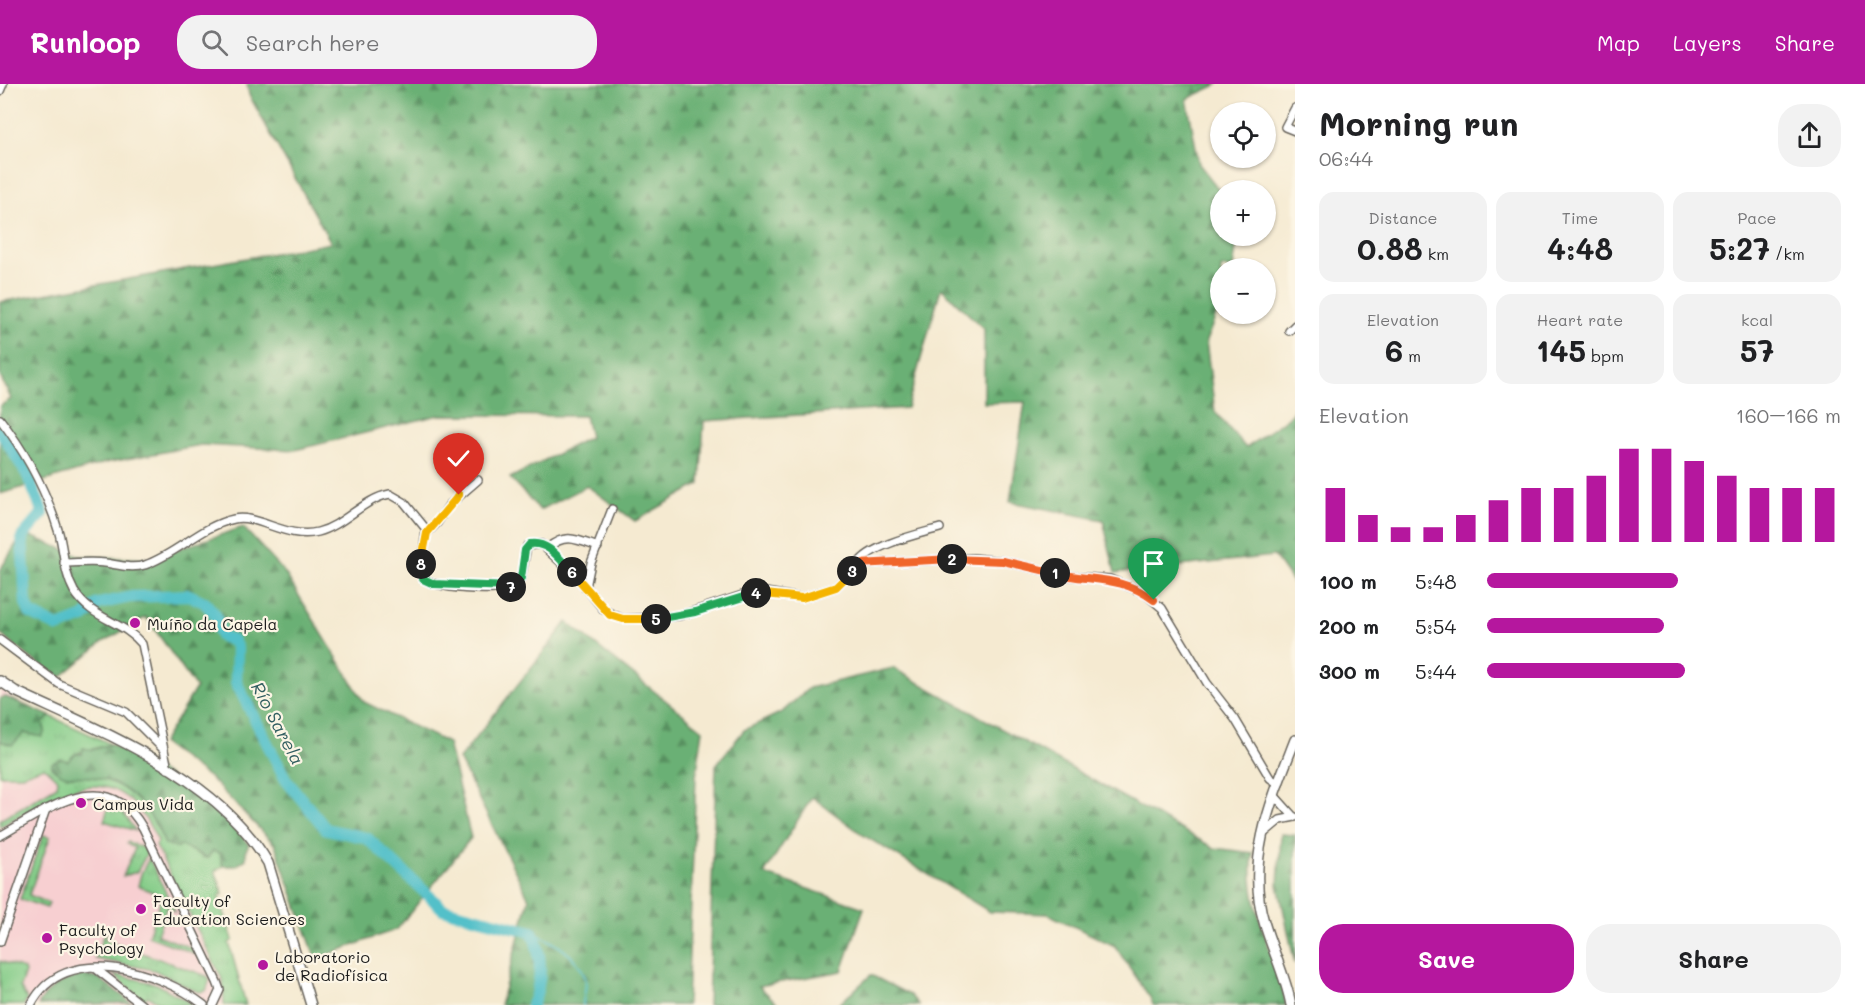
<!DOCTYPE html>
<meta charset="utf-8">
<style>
:root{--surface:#fff;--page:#f2f2f2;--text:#202124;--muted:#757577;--accent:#b5179e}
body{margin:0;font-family:Mali,sans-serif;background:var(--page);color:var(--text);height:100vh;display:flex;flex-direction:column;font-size:22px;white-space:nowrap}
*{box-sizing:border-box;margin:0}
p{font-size:20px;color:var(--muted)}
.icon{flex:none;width:33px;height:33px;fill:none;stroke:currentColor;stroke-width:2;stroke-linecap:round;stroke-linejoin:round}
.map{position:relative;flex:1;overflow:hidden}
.panel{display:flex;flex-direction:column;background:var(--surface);width:570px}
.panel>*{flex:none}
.buttons{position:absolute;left:1210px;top:18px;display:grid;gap:12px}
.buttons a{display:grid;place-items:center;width:66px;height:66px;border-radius:50%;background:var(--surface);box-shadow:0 2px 4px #0004;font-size:30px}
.pin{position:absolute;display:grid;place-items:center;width:51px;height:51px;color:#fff;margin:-62px -26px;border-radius:50% 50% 50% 0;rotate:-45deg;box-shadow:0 0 6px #0007}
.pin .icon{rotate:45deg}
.km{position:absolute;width:30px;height:30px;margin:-15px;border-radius:50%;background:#222;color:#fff;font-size:16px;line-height:30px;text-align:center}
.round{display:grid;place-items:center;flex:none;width:63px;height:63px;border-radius:24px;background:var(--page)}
.head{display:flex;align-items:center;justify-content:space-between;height:102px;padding:0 24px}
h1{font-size:33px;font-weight:700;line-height:45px}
.metrics{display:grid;grid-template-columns:repeat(3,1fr);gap:9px;height:102px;padding:6px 24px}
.metrics div{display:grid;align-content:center;border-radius:15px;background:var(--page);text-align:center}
.metrics b{font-size:30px;font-weight:700}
.metrics small{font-size:16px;font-weight:400}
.metrics p{font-size:16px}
.chart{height:168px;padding:12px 24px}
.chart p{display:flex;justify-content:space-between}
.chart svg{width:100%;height:108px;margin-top:6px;stroke:var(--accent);stroke-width:6}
.button{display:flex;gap:12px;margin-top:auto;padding:12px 24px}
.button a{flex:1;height:69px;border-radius:24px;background:var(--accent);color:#fff;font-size:24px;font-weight:700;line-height:69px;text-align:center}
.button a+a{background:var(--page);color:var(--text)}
ul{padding:0 24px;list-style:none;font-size:20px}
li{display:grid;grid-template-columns:96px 72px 1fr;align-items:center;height:45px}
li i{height:15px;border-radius:8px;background:var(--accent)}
header{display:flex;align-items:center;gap:36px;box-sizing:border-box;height:84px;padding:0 30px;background:var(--accent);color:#fff}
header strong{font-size:28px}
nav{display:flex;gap:33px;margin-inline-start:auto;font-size:21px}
.search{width:420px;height:54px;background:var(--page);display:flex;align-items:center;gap:15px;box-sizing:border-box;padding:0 21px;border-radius:24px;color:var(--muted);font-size:22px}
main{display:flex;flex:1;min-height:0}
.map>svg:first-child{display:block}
</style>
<header>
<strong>Runloop</strong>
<div class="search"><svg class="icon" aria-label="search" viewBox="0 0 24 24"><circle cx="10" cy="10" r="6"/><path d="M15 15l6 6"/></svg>Search here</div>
<nav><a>Map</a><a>Layers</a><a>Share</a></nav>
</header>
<main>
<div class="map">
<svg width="1295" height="921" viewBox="0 0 1295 921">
<defs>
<pattern id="grass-tufts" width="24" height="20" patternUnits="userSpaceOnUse" patternTransform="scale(1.5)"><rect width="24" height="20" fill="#84cc88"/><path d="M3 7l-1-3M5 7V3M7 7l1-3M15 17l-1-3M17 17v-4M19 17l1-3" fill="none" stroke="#71af75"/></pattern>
<pattern id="forest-firs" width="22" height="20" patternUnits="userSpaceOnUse" patternTransform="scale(1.5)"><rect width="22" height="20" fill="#6bb074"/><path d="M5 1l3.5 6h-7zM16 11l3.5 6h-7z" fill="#578e5e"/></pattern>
</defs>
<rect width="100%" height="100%" fill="#fcf5e5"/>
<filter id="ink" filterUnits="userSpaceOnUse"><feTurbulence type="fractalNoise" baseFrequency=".0167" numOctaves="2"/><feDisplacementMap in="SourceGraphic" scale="12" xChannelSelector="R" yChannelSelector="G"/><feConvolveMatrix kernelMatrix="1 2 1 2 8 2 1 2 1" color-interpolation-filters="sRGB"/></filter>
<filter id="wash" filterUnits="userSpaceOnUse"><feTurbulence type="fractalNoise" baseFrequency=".008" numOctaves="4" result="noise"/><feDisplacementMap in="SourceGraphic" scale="24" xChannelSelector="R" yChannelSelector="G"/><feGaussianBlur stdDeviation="1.35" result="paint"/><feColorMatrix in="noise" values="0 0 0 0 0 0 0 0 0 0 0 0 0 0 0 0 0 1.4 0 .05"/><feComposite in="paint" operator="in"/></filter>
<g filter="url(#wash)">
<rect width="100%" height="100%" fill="#f5ead1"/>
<polygon fill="#f7cfd1" points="0,603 12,614 139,674 245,921 0,921"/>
<g fill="url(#grass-tufts)" stroke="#507452" stroke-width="1.5">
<path d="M50 632 111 660 75 670 68 677 60 676 52 679V684C66 691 77 691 93 693 130 699 151 726 165 760L180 761 206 774 213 767 220 769 223 782 215 787 223 810 219 812 233 856 229 859 246 921H224L223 897 156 762 158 757C115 668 65 705 0 743V736L57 702 58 696 44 683 22 691H0V657L12 661 24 649 42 653 45 647 43 639Z"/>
<polygon points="109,721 122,728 136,747 104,737"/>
<polygon points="43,751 50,753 29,811 49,819 47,824 20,815"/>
<polygon points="128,758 144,764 147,769 137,788 123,792 135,764 127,760"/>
<polygon points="149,774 176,829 167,822 157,851 192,864 193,861 199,871 148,852 162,812 138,802 141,790"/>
<polygon points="105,846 107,847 105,856 207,892 210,895 206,907 198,908 154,886 95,875"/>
<polygon points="0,877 24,885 25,888 20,903 27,915 24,921 0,921"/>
<polygon points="113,890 157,900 194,921 165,921 147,912 144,918"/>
</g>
<g fill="url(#forest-firs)" stroke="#446648" stroke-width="1.5">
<polygon points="247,0 1219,0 1187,15 1199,80 1221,108 1221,152 1238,152 1233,184 1221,184 1221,219 1206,257 1215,328 1246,364 1290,332 1295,324 1295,502 1274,472 1115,489 1103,436 1010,418 1025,318 984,319 984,245 941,204 907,324 704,337 700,400 635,437 587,402 540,426 510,394 590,353 585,332 439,331 295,366 201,361 105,379 0,410 0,322 11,315 0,292 0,218 331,159 249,11"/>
<polygon points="243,443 285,489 364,618 448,659 471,754 397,845 316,875 275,761 211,695 162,659 196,604 146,533 103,558 58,595 0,550 0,486 23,449 80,472 149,475"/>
<polygon points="567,538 703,646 696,693 687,921 500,921 529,815 459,675"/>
<path d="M893 584 1214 764 1253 769C1245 824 1277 869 1286 921H1153L1151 915 1115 862 1048 830 990 828 863 751 812 713 764 790 864 824 842 887 759 902 779 921H708L716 681 744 646 782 628 809 604Z"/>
<polygon points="6,613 50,632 43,639 45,647 42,653 24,649 12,661 0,657 0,614"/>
<path d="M111 660C161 684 213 717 249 760L246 766V775L236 782H223L220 769 213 767 207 774 180 761 178 764 165 760C151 726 129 698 91 693 72 691 67 696 52 684V679L61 675 68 677 75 670H82L83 664 92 666Z"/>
<polygon points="1281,750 1295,751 1295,880 1278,801"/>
<path d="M85 891 100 895 132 919 38 921C49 902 65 895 85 891Z"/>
<polygon points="871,891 910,911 919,921 838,921"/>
</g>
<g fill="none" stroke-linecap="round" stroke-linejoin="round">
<path stroke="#52c0c9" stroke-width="2" d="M532 848C552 857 577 870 585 893 588 903 583 911 583 921"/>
<path stroke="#52c0c9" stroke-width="12" d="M0 346 27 390 43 429 22 453 26 519 30 529 58 543 84 533 98 520 131 513 189 511 204 518 215 530 221 552 233 557 237 564 236 598 286 696 326 745 367 754 443 825 532 848C543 870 542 899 532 921"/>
</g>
</g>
<g filter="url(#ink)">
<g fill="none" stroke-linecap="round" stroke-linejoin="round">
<defs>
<g id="street">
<polyline points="0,7 3,0"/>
<polyline points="1295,24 1285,43 1295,47"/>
<polyline points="1289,247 1295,241"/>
<path d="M0 335C26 369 47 408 59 449 64 468 64 489 74 507 92 536 122 536 142 560L168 685"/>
<polyline points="427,449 437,439 449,421 478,396"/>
<path d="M548 464C565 448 578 456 598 463"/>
<path d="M64 479C77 479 92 477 105 479 119 481 131 485 145 481 177 470 201 442 234 435 258 430 287 456 318 448 345 441 363 415 390 410L404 418 426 445 421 485 423 494C439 506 490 507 510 503L521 494 527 462 541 460 578 494 604 526 623 535 679 532 749 509 765 508 802 514 836 503 858 480 973 474 1003 477 1067 492 1110 495 1144 509 1162 524 1207 599 1235 635 1270 694 1279 700"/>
<path d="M858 480C870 461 919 450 940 444"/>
<polyline points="586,503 591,479 612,425"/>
<polyline points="0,556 59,600 126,628 164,666"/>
<polyline points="1275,712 1293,732"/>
<polyline points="1262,751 1280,736 1295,733"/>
<path d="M0 752C45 727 106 678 143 744L217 898 220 906 213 921"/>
<polyline points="0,858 46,725"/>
<polyline points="95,884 142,921"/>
<path d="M31 921C64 856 160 887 204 921"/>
</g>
<g id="secondary">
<path d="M0 597 15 607C102 648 218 692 268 779L311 921"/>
<path d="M1291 921C1286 893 1272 866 1264 838 1245 775 1272 715 1295 656"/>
</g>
</defs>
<use href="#street" stroke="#68645b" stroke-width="10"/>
<use href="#secondary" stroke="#68645b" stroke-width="12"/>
<use href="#street" stroke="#fff" stroke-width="7"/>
<use href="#secondary" stroke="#fff" stroke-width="9"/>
</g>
</g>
<g fill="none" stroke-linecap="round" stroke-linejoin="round" filter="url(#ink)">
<defs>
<path id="split-1" d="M1055 489C1092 498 1120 491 1154 516"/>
<polyline id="split-2" points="952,475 1003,477 1055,489"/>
<polyline id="split-3" points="852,487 858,480 952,475"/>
<polyline id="split-4" points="756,509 802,514 836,503 852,487"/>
<polyline id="split-5" points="656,535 695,528 756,509"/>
<polyline id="split-6" points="572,488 610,531 623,535 656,535"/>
<path id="split-7" d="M511 503 521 494 525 466 530 460C549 457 560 476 572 488"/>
<polyline id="split-8" points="421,480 423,495 434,500 511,503"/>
<polyline id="split-9" points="421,480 427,449 459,411"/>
</defs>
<use href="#split-1" stroke="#fff" stroke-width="12"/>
<use href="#split-2" stroke="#fff" stroke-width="12"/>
<use href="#split-3" stroke="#fff" stroke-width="12"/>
<use href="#split-4" stroke="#fff" stroke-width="12"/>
<use href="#split-5" stroke="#fff" stroke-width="12"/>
<use href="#split-6" stroke="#fff" stroke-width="12"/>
<use href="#split-7" stroke="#fff" stroke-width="12"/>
<use href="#split-8" stroke="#fff" stroke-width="12"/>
<use href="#split-9" stroke="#fff" stroke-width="12"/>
<use href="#split-1" stroke="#f0652b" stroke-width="8"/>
<use href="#split-2" stroke="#f0652b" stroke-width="8"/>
<use href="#split-3" stroke="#f0652b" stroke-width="8"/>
<use href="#split-4" stroke="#f5b400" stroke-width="8"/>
<use href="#split-5" stroke="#22a559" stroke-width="8"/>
<use href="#split-6" stroke="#f5b400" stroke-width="8"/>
<use href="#split-7" stroke="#22a559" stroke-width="8"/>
<use href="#split-8" stroke="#22a559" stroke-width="8"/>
<use href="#split-9" stroke="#f5b400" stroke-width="8"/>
</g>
<g fill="#b5179e" stroke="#fcf5e5" stroke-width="2">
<circle cx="135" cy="539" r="6"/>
<circle cx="81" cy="719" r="6"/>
<circle cx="141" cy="825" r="6"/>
<circle cx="47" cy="854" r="6"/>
<circle cx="263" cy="881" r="6"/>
</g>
<g text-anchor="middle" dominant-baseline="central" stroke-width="4.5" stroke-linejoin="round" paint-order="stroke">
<g font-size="16" fill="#1c1c1c" stroke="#fcf5e5" text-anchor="start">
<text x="147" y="539">Muíño da Capela</text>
<text x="93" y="719">Campus Vida</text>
<text x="153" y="816">Faculty of<tspan x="153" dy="18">Education Sciences</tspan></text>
<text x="59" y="845">Faculty of<tspan x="59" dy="18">Psychology</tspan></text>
<text x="275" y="872">Laboratorio<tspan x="275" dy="18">de Radiofísica</tspan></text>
</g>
<g font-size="18" font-style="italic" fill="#325e61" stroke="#fcf5e5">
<text transform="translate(278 639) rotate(62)">Río Sarela</text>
</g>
</g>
</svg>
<div class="buttons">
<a><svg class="icon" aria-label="locate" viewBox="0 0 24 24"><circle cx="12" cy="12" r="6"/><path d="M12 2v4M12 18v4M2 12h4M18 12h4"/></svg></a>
<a>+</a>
<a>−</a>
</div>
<div class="pin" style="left:1154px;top:516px;background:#1e9e55"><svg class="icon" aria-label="arrive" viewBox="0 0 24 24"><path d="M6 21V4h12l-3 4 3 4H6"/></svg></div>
<div class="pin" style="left:459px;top:411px;background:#d93025"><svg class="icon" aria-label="check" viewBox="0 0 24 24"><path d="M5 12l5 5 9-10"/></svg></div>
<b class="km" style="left:1055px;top:489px">1</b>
<b class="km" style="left:952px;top:475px">2</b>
<b class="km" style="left:852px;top:487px">3</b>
<b class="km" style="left:756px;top:509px">4</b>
<b class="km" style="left:656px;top:535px">5</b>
<b class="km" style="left:572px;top:488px">6</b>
<b class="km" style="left:511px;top:503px">7</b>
<b class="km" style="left:421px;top:480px">8</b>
</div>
<section class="panel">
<div class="head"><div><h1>Morning run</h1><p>06:44</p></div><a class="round"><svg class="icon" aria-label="share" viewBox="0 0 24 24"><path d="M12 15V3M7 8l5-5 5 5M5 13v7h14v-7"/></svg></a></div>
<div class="metrics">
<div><p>Distance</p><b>0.88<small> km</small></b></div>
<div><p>Time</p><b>4:48</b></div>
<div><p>Pace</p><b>5:27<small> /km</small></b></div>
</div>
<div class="metrics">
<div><p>Elevation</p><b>6<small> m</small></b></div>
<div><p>Heart rate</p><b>145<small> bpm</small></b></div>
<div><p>kcal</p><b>57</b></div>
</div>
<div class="chart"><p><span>Elevation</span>160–166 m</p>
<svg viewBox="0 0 160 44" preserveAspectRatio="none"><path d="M5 44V22M15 44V33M25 44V38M35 44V38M45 44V33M55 44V27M65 44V22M75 44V22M85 44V17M95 44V6M105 44V6M115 44V11M125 44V17M135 44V22M145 44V22M155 44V22"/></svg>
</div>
<ul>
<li><b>100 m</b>5:48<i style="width:54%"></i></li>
<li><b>200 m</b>5:54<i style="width:50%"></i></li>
<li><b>300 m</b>5:44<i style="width:56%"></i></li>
</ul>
<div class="button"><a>Save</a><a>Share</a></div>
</section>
</main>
